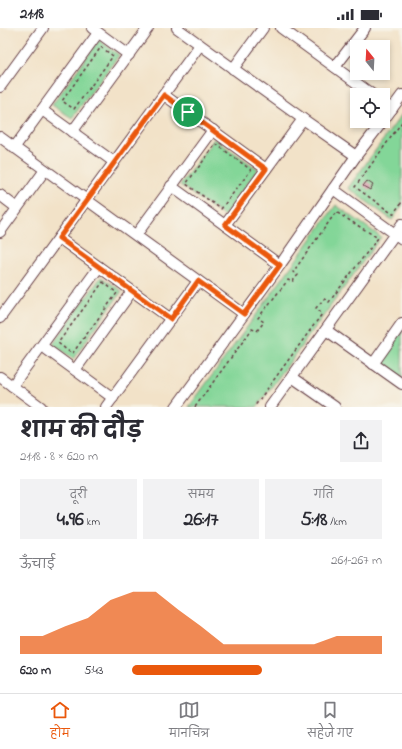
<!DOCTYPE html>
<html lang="hi">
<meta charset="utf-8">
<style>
:root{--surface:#fff;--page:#f2f2f3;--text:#2b2b33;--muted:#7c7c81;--line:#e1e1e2;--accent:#ea580c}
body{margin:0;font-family:"Indie Flower","Playpen Sans Deva",sans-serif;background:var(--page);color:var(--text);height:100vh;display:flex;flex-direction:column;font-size:15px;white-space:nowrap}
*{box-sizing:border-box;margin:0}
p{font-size:13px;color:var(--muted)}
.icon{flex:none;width:22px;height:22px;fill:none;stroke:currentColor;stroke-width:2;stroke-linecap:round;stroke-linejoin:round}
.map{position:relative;height:379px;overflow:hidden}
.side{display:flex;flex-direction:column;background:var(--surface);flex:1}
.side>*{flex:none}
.needle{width:26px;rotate:342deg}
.buttons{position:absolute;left:350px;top:12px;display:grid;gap:8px}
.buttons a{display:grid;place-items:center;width:40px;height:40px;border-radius:0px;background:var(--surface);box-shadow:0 2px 6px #0003;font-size:20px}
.pin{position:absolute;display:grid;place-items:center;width:34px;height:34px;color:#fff;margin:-17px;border:2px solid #fff;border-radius:50%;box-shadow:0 1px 4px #0007}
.round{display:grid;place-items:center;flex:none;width:42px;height:42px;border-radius:0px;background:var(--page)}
.summary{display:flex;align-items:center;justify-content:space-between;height:68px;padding:0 20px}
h1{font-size:22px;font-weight:700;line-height:30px}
.stats{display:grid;grid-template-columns:repeat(3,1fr);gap:6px;height:68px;padding:4px 20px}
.stats div{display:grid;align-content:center;border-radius:0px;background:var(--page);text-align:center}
.stats b{font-size:20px;font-weight:700}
.stats small{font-size:11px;font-weight:400}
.stats p{font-size:11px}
.chart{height:112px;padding:8px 20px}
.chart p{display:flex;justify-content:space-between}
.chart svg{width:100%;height:72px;margin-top:4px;fill:var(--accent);opacity:.7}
ul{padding:0 20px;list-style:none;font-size:13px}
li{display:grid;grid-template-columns:64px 48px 1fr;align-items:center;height:30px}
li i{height:10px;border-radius:5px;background:var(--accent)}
.status{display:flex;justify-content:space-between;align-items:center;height:28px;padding:0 20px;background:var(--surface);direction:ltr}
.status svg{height:11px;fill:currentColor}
.tabs{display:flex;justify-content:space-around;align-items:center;height:56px;border-top:1px solid var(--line);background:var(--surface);font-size:11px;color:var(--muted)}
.tabs a{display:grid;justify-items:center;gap:2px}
.tabs .current{color:var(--accent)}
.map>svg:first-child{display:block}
</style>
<div class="status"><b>21:18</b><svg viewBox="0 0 49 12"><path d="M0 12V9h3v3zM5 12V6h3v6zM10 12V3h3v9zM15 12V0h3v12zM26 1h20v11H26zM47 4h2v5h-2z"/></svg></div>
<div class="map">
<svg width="402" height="379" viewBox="0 0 402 379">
<rect width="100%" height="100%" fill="#f7f3e8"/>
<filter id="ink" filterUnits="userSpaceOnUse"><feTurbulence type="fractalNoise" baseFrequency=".025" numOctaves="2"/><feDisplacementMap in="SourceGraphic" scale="8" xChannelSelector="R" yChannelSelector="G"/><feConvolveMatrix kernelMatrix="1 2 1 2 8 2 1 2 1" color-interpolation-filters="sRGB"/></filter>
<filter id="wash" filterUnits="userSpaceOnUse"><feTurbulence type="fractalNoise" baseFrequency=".012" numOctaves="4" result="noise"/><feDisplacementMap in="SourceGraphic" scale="16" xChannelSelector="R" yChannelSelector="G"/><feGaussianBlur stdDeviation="0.9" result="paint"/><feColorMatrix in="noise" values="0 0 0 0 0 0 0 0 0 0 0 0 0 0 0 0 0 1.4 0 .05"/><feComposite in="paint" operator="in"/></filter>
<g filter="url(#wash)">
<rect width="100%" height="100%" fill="#f2e2c8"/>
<g fill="#83d698" stroke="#667a62">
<polygon points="99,12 119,27 72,90 52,77"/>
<polygon points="402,86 402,178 392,192 348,160"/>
<polygon points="214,111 258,141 224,188 180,157"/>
<polygon points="336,177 381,209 257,379 189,379"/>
<polygon points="101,249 122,263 73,331 53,316"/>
<polygon points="402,301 402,351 379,335"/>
</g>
<g id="blocks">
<polygon fill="#d494a7" points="367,153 373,157 370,162 363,158"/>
</g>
</g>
<g filter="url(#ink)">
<use href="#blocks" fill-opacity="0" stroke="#633c43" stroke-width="1"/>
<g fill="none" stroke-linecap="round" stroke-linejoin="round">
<defs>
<g id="street">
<polyline points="92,0 129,27"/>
<polyline points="177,0 303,91 356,128"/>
<polyline points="281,0 373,67"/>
<polyline points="335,39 365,0"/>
<polyline points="233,41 263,0"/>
<polyline points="0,59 43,0"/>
<polyline points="164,67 266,141"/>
<polyline points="383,74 392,81"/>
<polyline points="42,82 114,134"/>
<polyline points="383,93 402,67"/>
<polyline points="72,104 148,0"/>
<polyline points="0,109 244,286"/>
<polyline points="14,120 98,5"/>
<polyline points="171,158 280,237"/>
<polyline points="333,161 402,211"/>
<polyline points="0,167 17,180"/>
<polyline points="225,197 303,91"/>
<polyline points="0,204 45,142"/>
<polyline points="136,207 213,102"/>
<polyline points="59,210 171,291"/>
<polyline points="0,290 200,17"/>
<polyline points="326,302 402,356"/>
<polyline points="42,318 113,370"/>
<polyline points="373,336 402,295"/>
<polyline points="75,342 132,263"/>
<polyline points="0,349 41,379"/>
<polyline points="292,349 335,379"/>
<polyline points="12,358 99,239"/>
<polyline points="106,379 198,253"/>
<polyline points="176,379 280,237 356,128 383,93"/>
<polyline points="270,379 402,196"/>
</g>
</defs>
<use href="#street" stroke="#633c43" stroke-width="12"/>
<g stroke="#633c43" stroke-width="1.5" stroke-dasharray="3 3" stroke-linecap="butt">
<polygon points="101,19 113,28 74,81 62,73"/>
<polyline points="402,94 355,159 393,186 402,174"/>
<polygon points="216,116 251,142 221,181 186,156"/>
<polygon points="103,254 117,265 72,326 58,315"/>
<polyline points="195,379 252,301 257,303 264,294 258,290 288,252 292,254 298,247 293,244 336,184 378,210 329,274 324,271 316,280 322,286 254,379"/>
</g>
<use href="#street" stroke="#fff" stroke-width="10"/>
</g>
</g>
<g fill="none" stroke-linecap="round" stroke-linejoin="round" filter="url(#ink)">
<defs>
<polygon id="route" points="164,67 266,141 225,197 280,237 244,286 198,253 171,291 59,210"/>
</defs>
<use href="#route" stroke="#fff" stroke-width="8"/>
<use href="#route" stroke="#ea580c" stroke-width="5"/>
</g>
</svg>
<div class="buttons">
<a><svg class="needle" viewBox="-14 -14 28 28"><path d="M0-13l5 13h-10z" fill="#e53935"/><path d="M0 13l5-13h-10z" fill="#7c7c81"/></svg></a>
<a><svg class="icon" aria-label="locate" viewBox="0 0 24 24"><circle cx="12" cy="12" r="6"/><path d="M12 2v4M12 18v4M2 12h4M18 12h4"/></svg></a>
</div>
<div class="pin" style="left:188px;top:84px;background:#1e9e55"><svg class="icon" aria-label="arrive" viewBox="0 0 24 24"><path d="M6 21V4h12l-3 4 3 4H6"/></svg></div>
</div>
<section class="side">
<div class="summary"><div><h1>शाम की दौड़</h1><p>21:18 · 8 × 620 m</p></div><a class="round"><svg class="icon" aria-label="share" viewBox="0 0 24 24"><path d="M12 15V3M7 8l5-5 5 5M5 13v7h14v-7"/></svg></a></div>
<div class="stats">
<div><p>दूरी</p><b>4.96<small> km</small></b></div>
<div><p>समय</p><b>26:17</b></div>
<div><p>गति</p><b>5:18<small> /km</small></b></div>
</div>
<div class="chart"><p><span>ऊँचाई</span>261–267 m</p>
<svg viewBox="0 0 160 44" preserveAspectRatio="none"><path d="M0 44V33L10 33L20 27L30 22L40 11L50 6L60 6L70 17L80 27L90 38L100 38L110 38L120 38L130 38L140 33L150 33L160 33V44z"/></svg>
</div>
<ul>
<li><b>620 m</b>5:43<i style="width:52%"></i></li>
</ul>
</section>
<nav class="tabs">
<a class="current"><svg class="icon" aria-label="home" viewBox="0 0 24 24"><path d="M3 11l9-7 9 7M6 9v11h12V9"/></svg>होम</a>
<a><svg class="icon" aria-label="map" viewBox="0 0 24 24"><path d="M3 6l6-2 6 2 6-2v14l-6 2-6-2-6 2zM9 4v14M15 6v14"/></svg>मानचित्र</a>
<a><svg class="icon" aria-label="saved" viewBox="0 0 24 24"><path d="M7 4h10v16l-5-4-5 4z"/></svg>सहेजे गए</a>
</nav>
